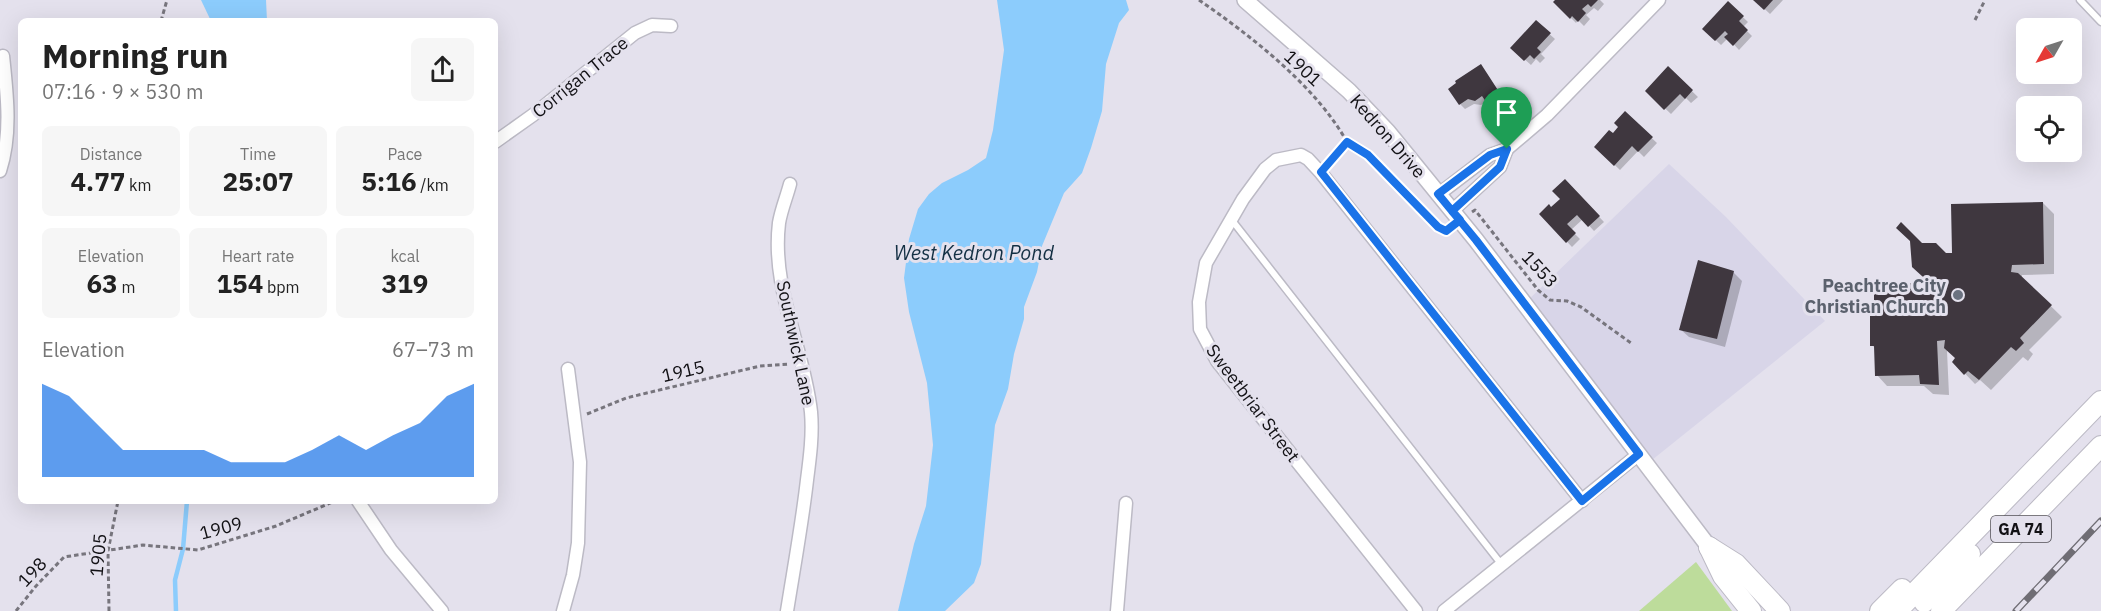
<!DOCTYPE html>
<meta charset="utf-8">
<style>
:root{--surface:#fff;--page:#f6f6f6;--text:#222;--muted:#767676;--accent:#1a73e8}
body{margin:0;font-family:"IBM Plex Sans",sans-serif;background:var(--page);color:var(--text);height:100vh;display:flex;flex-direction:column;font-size:22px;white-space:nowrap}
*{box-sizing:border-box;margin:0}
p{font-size:20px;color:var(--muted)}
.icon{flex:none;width:33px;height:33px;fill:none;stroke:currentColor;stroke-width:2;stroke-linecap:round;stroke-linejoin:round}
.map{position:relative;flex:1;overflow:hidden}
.panel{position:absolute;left:18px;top:18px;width:480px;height:486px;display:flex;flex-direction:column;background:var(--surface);border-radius:9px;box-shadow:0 6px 24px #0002}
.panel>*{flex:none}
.needle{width:39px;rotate:231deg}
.controls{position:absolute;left:2016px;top:18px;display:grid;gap:12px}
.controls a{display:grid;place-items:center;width:66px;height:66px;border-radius:9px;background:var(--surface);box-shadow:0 6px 24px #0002;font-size:30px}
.pin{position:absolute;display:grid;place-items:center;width:51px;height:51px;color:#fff;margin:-62px -26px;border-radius:50% 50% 50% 0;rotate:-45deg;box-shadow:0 0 6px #0007}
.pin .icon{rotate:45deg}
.round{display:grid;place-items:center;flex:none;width:63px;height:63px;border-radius:9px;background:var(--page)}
.summary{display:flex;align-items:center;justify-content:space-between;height:102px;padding:0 24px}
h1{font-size:33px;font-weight:700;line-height:45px}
.metrics{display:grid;grid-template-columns:repeat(3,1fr);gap:9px;height:102px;padding:6px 24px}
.metrics div{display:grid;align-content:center;border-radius:9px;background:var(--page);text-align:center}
.metrics b{font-size:26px;font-weight:700}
.metrics small{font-size:16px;font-weight:400}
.metrics p{font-size:16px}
.chart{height:168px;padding:12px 24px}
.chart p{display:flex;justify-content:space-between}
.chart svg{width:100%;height:108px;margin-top:6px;fill:var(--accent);opacity:.7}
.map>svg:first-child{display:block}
</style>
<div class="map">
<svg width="2101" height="611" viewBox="0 0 2101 611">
<rect width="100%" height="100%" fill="#e4e1ed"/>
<polygon fill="#d8d5e8" points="1669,164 1726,217 1825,321 1647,464 1523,305"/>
<polygon fill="#bddc9b" points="1696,562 1732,611 1639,611"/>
<g fill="#8cccfc">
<polygon points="201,0 266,0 267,21 211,21"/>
<polygon points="997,0 1126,0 1129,10 1119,23 1106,64 1102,111 1091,148 1082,173 1064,193 1042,246 1037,272 1024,307 1024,319 1014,354 1008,389 995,425 981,564 974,583 945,611 898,611 914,544 926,506 933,445 927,383 909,312 904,278 909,239 918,209 929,194 942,183 968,170 986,158 993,130 1004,50"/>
</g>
<g fill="#0003">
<polygon points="1557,0 1600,0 1604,4 1598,11 1594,8 1586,15 1590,19 1584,26 1578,20 1576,23 1555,2"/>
<polygon points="1755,0 1783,0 1770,14"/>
<polygon points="1728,3 1748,22 1743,27 1752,36 1739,50 1728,38 1721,45 1704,29"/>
<polygon points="1536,22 1555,39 1541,54 1545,58 1540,63 1536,59 1531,65 1512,48"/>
<polygon points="1481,66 1507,104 1496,111 1487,101 1481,105 1474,104 1465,109 1460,104"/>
<polygon points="1668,68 1698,97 1691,103 1686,98 1671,114 1647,91"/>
<polygon points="1625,113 1657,143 1644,157 1638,151 1620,170 1596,147 1613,135 1620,127"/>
<polygon points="1565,181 1604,222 1594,231 1583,219 1571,230 1580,239 1572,247 1541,214 1551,209 1562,199"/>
<polygon points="2043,203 2054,214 2054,274 2022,275 2022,278 2062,317 2029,350 2033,354 2028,361 2023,357 1991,390 1980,380 1975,384 1954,362 1957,358 1949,351 1947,351 1949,395 1933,394 1924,386 1887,386 1877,375 1876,349 1872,345 1924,284 1921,244 1946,254 1953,255"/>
<polygon points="1733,272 1742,281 1725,347 1689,337 1680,329"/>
</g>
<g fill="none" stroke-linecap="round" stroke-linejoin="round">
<polyline stroke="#8cccfc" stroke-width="4.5" points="176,611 175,580 183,549 187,501"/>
</g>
<g fill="#3f373f">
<polygon points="1555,0 1598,0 1591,7 1588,4 1582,9 1586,13 1578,22 1572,16 1570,19 1553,2"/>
<polygon points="1753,0 1773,0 1764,10"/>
<polygon points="1728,1 1744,16 1739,21 1748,30 1733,46 1724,37 1728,34 1725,31 1715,41 1702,29"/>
<polygon points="1536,20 1551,33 1537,48 1541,52 1534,59 1530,55 1524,61 1510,48"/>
<polygon points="1481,64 1503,98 1489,106 1482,96 1475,101 1468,99 1459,105 1448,89 1456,83 1455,81"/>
<polygon points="1668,66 1693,90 1685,99 1680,94 1664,110 1645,91"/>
<polygon points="1625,111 1653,137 1638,152 1632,146 1614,166 1594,147 1609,130 1613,133 1618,127 1614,123"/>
<polygon points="1565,179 1600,216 1588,227 1577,215 1567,224 1576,233 1566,243 1539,214 1549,204 1551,207 1560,199 1552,191"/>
<polygon points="2043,202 2044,264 2012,265 2011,272 2018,273 2052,305 2020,338 2024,343 2016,351 2011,347 1979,380 1968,371 1964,375 1952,362 1955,358 1944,348 1945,340 1937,341 1939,385 1920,384 1919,375 1875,376 1874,346 1870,346 1870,316 1874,315 1874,284 1923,283 1923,277 1912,267 1910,241 1896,228 1901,222 1922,243 1936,243 1946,253 1952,253 1951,204"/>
<polygon points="1698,260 1734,271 1717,339 1679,330"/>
</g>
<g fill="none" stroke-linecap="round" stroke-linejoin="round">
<defs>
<g id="service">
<polyline points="2080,0 2101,22"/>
<polyline points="1231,219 1502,565"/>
</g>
<g id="minor">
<polyline points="495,142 533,115 635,33 652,25 671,26"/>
<path d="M0 171C12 134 7 94 3 56"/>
<polyline points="1439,194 1490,155 1507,149 1547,115 1659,0"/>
<polyline points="1452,211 1500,167 1507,149"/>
<polyline points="358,501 391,550 442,611"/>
<polyline points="563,611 573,575 578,543 580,462 568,369"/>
<path d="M787 611C794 567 802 524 807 480 810 457 813 434 811 412 804 348 771 289 779 223 781 210 787 196 790 184"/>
<polyline points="1117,611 1126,503"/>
<polyline points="1416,611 1217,361 1200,329 1199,302 1206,263 1243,199 1265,169 1276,160 1301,155 1308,159 1321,173 1582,501"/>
<polyline points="1444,611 1639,454"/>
</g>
<polyline id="tertiary" points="1245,0 1349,91 1388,132 1476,240 1709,547"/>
<g id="primary">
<polyline points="1709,547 1736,564 1780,611"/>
<polyline points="1709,547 1723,576 1751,611"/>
<polyline points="1924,602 1970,554"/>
<polyline points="1880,611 1902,589"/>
<polyline points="1897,611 2101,401"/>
<polyline points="1941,611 2101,446"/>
</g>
</defs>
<use href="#service" stroke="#bcbac5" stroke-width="9"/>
<use href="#minor" stroke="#bcbac5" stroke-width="15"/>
<use href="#tertiary" stroke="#bcbac5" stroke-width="18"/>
<use href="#primary" stroke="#bcbac5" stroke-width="22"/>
<g stroke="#77757d" stroke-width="3" stroke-dasharray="4.5 3" stroke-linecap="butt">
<path d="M1199 0C1251 36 1316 86 1347 142L1328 164"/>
<polyline points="1975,20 1985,0"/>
<polyline points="161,21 167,0"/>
<polyline points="1347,142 1368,155 1438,227 1446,231 1450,228"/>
<polyline points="1472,212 1475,210 1538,290 1550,300 1567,301 1581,307 1631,343"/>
<polyline points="587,414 626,398 760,366 790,364"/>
<polyline points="16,611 36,586 64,557 143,545 198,550 276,526 335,501"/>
<polyline points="109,611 108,551 118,501"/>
</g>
<use href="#service" stroke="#fff" stroke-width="6"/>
<use href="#minor" stroke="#fff" stroke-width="12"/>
<use href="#tertiary" stroke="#fff" stroke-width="15"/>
<use href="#primary" stroke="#fff" stroke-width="20"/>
<defs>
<polyline id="rail" points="2016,611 2101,521"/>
</defs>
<use href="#rail" stroke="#6f6d74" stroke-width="7"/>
<use href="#rail" stroke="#e4e1ed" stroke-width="4.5" stroke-dasharray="14" stroke-linecap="butt"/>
</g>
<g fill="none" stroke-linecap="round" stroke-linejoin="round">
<defs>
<polyline id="route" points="1507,149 1500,167 1452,211 1460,220 1446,231 1438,227 1368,155 1347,142 1321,172 1582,501 1639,454 1476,240 1438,194 1490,155 1507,149"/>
</defs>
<use href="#route" stroke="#fff" stroke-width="12"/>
<use href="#route" stroke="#1a73e8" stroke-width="8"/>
</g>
<circle fill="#6b7280" stroke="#e4e1ed" stroke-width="2" cx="1958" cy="295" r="6"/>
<g text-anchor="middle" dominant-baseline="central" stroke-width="6" stroke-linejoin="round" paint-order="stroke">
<rect fill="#e4e1ed" stroke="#514f56" stroke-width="1.5" x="1991" y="516" width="60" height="26" rx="4.5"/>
<g font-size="16" font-weight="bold" fill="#121115">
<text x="2021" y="529">GA 74</text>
</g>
<g font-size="18" fill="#121115" stroke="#e4e1ed">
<text transform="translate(1303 68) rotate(43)">1901</text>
<text transform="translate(580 77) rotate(-39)">Corrigan Trace</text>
<text transform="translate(1388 136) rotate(49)">Kedron Drive</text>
<text transform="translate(1540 269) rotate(47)">1553</text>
<text transform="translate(796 343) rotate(78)">Southwick Lane</text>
<text transform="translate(683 371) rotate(-13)">1915</text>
<text transform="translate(1253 403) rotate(53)">Sweetbriar Street</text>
<text transform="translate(221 528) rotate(-15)">1909</text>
<text transform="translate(98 555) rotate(-85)">1905</text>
<text transform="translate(32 572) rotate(-47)">198</text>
</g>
<g font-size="18" font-weight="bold" fill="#5b616d" stroke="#e4e1ed" text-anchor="end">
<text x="1946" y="285">Peachtree City<tspan x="1946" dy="21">Christian Church</tspan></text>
</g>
<g font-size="20" font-style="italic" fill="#143044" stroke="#e4e1ed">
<text x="974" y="252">West Kedron Pond</text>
</g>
</g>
</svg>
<div class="controls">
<a><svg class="needle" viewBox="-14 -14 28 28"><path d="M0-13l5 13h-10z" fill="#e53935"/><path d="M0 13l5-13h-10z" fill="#767676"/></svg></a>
<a><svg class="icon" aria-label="locate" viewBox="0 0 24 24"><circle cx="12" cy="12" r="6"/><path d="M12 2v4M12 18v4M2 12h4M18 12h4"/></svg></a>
</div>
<div class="pin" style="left:1507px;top:149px;background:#1e9e55"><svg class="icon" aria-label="arrive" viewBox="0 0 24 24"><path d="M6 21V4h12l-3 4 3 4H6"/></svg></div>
<section class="panel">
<div class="summary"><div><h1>Morning run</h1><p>07:16 · 9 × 530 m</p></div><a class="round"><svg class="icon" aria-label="share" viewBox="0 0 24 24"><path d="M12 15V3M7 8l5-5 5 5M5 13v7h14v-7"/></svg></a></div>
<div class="metrics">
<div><p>Distance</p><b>4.77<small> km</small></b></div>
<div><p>Time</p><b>25:07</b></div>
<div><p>Pace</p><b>5:16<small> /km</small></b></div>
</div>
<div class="metrics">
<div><p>Elevation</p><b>63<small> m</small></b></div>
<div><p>Heart rate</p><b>154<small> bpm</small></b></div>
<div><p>kcal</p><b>319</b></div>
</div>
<div class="chart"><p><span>Elevation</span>67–73 m</p>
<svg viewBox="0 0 160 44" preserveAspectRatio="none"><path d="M0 44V6L10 11L20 22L30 33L40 33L50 33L60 33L70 38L80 38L90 38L100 33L110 27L120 33L130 27L140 22L150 11L160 6V44z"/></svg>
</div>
</section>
</div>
